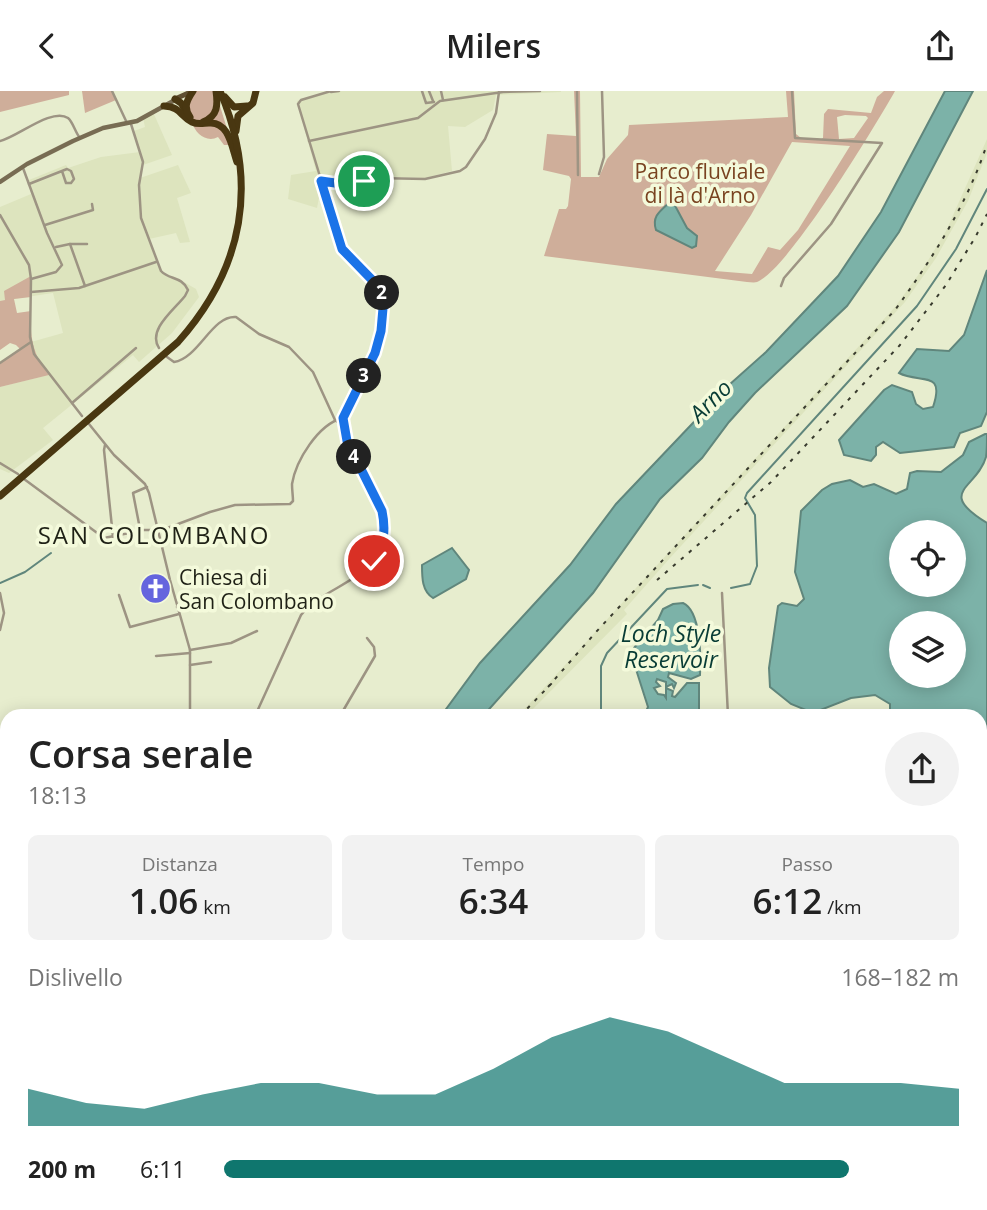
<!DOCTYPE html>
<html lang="it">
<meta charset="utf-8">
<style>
:root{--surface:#fff;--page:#f2f2f2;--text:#222;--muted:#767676;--accent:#0f766e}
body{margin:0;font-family:"Open Sans",sans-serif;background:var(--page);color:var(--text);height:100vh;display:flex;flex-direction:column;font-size:26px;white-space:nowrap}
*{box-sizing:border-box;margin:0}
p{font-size:23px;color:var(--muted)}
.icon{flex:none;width:38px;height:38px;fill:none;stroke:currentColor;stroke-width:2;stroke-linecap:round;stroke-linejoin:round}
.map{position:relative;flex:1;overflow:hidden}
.sheet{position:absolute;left:0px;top:618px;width:987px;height:502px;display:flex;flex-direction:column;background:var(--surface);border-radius:21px 21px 0 0;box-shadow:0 4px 18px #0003}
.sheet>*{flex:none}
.tools{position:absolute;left:889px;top:429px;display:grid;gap:14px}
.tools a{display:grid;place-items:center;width:77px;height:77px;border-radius:50%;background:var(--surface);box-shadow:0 4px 18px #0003;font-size:35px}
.pin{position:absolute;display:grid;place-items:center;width:60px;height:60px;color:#fff;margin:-30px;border:4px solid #fff;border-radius:50%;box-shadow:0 2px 7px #0007}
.km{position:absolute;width:35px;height:35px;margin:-18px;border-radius:50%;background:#222;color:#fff;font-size:19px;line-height:35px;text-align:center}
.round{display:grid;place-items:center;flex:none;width:74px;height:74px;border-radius:37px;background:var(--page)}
.head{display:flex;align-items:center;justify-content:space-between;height:119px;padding:0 28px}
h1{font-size:38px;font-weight:600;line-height:52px}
.figures{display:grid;grid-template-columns:repeat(3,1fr);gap:10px;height:119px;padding:7px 28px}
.figures div{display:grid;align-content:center;border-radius:10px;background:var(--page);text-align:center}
.figures b{font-size:35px;font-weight:600}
.figures small{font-size:19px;font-weight:400}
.figures p{font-size:19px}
.chart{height:196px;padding:14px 28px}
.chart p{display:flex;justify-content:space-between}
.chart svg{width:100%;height:126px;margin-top:7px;fill:var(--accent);opacity:.7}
ul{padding:0 28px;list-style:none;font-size:23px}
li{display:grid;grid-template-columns:112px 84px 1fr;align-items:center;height:52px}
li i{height:18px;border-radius:9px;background:var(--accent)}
header{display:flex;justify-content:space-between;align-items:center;height:91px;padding:0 28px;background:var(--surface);font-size:32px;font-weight:600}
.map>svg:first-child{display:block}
</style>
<header><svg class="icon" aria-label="back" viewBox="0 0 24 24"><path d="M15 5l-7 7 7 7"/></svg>Milers<svg class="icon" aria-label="share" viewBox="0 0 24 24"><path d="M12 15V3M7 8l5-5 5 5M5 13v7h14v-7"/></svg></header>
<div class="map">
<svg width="987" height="1119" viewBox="0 0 987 1119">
<rect width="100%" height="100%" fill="#e7edce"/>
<g fill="#dde4be">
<polygon points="329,0 561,0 561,1 496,4 493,19 465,36 448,35 452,80 425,87 375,85 342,92 323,86 317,117 288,108 291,84 316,80 297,10"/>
<polygon points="153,21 172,64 143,74 140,87 178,74 191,102 177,107 190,151 180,152 176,142 149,148 157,173 165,184 175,186 196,198 199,206 172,242 139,271 133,264 43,337 53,349 9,382 0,378 0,296 48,284 36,267 31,251 63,242 53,202 0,210 0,116 31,103 29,89 66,74 68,77 101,66 140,61 134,40 145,36 143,27"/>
<polygon points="987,48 987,62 968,110 936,167 905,211 670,467 624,519 627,523 526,625 518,625 895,216 924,176 946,140"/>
</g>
<g fill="#cfae9a" fill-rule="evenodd">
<polygon points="0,0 69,0 69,4 0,21"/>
<polygon points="82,0 112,0 116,9 85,22"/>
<path d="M193 0H216L218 15H220L232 54H224L218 46C207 52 195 43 192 31L207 30 193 29 186 15Z"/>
<path d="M574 0H580L581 86H599L607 68 628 44 629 34 788 26 786 0H794L796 43 801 47 821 48 823 47 824 23 828 18 871 22 877 6 884 0H895C876 34 788 179 757 191 754 192 750 191 747 191L544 165 559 118H566L568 115 571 88 569 85 543 79 547 43 576 45ZM845 24 866 25 868 27 854 47 839 48 837 26ZM792 51 850 55 798 139 780 159 768 156 752 183 715 180 751 124Z"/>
<path d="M31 185V206L14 208 17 222 31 220C30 245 32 263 49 284L0 296V272L20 258 16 254 10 252 0 259V210L5 209 4 200Z"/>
<polygon points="0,745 3,745 7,762 7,823 0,833"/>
<polygon points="304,1113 417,1113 417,1119 305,1119"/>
</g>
<g fill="#7cb2a8" stroke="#60867c" stroke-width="2" fill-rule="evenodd">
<polygon points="945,0 973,0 899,141 847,215 755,302 729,331 702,367 660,408 593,502 483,625 441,625 480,572 570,474 616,413 729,294 766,261 838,185 881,121"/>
<path d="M672 109 687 137 697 145 696 155 692 157 656 139C651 124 662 119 672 109Z"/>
<path d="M987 179V321L981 335 960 342 954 356 900 362 883 351 876 356V364L871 370 844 364 839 349 884 299 892 294 912 301 916 313 923 318 933 316C946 278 919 293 899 282L917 258 949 260 964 244Z"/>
<path d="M985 343H987C987 350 987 360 986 366 977 398 935 400 987 432V666L980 668V625H890V613L875 604 851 607 813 622 791 613 770 596 769 577 778 515 782 512 797 515 804 508 795 481 801 420 822 399 832 393 850 389 863 396 874 393 896 403 907 398 910 382 917 380 941 381 963 364 969 351ZM901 441H954V494H901ZM901 532H954V584H901Z"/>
<path d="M452 457 469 479 466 488 433 507C422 500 422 487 422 474Z"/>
<path d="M683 512C701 520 701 566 700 584L691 588 669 582 668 586 676 592 674 597 672 593 666 596V591L657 588 656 591 660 595 654 597 658 603 664 604 666 607V597L673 600 672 605 675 606 687 592H699V625H644L648 616 633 569 634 557 658 529 663 518 673 513Z"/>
<polygon points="310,1113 364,1113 365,1119 311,1119"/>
</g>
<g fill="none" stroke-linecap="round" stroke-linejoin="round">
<g stroke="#60867c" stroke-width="2">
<polyline points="0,492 25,481 51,462"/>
<polyline points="703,494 710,497"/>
<polyline points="731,497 750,493 757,475 755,424 745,407 747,402 917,215 956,158 987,98"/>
<polyline points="601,625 601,575 607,562 667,498 698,494"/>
<polyline points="549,1119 554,1113"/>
<polyline points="574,1119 579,1113"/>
</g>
<polyline stroke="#7cb2a8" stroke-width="3.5" points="559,1119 563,1113"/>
<g stroke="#9d9483" stroke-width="2.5">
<polyline points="112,0 127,32"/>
<polyline points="422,0 426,12 434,11"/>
<polyline points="429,0 433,10"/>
<polyline points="441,0 443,9"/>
<polyline points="577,0 578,84"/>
<polyline points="331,1 339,0"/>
<path d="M131 33 143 71 139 94 141 127 161 180C169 189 182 185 188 199L185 205C174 219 147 239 159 257"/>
<path d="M0 50C16 47 52 16 68 27 73 31 75 41 80 47"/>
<polyline points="309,50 418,27 440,10 503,1 540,0"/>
<polyline points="23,77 47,142 62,174 56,181 31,188"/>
<polyline points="599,83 604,66 602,0"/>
<polyline points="321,90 342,93 377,87 425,88 460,80 466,76 485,48 496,22 499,1"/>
<polyline points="29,93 67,78 71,80 74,88 71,92 66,92 62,80"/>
<polyline points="0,124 29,174 31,188 30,246 34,263 82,325"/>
<polyline points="45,134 93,119 92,113"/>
<polyline points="70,153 87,153"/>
<polyline points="56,156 70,153 85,195"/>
<polyline points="781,195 784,187 831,133 882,52 795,47 792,0"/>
<polyline points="31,201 79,197 156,171"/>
<path d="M167 266 174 271C199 267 212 224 236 226L259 243 289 256 313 281 335 329 343 335"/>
<polyline points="0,272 31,251"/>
<polyline points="72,312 136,257"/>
<polyline points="89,333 114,364 145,393 149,402 170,489 190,559 190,625"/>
<polyline points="105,354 104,359 113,446"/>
<polyline points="0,372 18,383"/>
<path d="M24 388 104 447 144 439H162L210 421 235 414 290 413 293 410C293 405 292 399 292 393 296 369 318 334 342 327"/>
<polyline points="383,422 388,431"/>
<polyline points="140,438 133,402 147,396"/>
<polyline points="0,502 4,522 0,539"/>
<polyline points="722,502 728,625"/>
<polyline points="119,504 130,536 179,523"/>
<polyline points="177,516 198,509"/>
<polyline points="190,559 231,552 257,540"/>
<polyline points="156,565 190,562"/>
<polyline points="190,574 211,571"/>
<path d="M255 625 301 524C325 493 383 489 384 440 385 401 333 357 345 320L373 269 381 240 385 212 379 196 342 158 298 13 301 9 331 0"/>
<polyline points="340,625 375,565 374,556 367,547"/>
<polyline points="0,681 7,679"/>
<polyline points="0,719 7,734"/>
<polyline points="980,807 987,801"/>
<polyline points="0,841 7,842"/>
<polyline points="980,901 987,901"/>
<polyline points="6,927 6,876 3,842 7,826"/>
<polyline points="980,960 987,961"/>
<polyline points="980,1017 981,960"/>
<polyline points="980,1074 987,1077"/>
<polyline points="980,1103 987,1103"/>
<polyline points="236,1113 236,1119"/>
<polyline points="934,1113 934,1119"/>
<polyline points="825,1118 913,1113"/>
<polyline points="546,1119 551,1113"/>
</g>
<polyline stroke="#786c53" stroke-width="4.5" points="0,91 27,73 73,50 103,37 137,30 175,9"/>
<polyline stroke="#5f4f31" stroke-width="5" points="175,8 193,0"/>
<g stroke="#493711" stroke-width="7">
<polyline points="225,6 234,16 247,15"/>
<polyline points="175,8 181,12 186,20"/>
<path d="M164 15C181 16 180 25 192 31 198 34 204 32 209 32 229 30 232 57 237 71"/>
<path d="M190 26C183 16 187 9 193 0"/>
<path d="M203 31C218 25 218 14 216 0"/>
<polyline points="236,40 238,25 253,12 256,0"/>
<path d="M0 405 178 251C244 177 259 92 220 0"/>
</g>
<g stroke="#393b2e" stroke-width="2" stroke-dasharray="3.5 7" stroke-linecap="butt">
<polyline points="657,489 771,391 900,254 946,194 976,145 987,123"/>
<path d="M548 596 596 541 895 219C932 168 967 114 987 53"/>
<polyline points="520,625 554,590"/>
<polyline points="60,1119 65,1113"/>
</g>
</g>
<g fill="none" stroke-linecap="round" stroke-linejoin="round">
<defs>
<path id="route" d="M364 90 342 93 321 90 342 158 379 196 384 206 381 240 375 262 343 327 347 350 382 420C386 439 384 454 374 470"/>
</defs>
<use href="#route" stroke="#fff" stroke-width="14"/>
<use href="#route" stroke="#1a73e8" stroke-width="9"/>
</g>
<defs>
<symbol id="church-disc" viewBox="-11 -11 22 22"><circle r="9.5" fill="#6565de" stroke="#f4fadb"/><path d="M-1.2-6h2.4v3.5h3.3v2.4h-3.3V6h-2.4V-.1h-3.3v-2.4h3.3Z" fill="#fff"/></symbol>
</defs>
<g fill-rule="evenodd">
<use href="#church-disc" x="138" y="480" width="35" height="35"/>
</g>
<g text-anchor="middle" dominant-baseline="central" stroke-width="7" stroke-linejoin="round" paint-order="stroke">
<g font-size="21" fill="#794320" stroke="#f4fadb">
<text x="700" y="80">Parco fluviale<tspan x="700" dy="24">di là d'Arno</tspan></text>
</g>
<g font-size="21" fill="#1f2116" stroke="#f4fadb" text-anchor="start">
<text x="179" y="486">Chiesa di<tspan x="179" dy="24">San Colombano</tspan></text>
</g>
<g font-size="23" font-style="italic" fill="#083c35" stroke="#f4fadb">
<text transform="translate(710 309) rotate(-45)">Arno</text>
<text x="671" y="542">Loch Style<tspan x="671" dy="26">Reservoir</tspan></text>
</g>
<g font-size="24" letter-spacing="2" fill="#1f2116" stroke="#f4fadb">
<text x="154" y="443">SAN COLOMBANO</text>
</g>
</g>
</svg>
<div class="tools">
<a><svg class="icon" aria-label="locate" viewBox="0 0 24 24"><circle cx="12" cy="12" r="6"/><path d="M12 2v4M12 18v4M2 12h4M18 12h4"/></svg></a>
<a><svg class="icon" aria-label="layers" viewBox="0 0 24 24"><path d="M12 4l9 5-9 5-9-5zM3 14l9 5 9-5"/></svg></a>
</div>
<div class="pin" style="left:364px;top:90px;background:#1e9e55"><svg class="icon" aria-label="arrive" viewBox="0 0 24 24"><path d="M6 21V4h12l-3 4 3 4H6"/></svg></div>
<div class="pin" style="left:374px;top:470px;background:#d93025"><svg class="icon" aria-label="check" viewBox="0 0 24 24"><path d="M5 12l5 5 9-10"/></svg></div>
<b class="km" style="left:382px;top:202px">2</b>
<b class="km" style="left:364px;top:285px">3</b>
<b class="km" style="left:354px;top:366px">4</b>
<section class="sheet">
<div class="head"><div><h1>Corsa serale</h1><p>18:13</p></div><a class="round"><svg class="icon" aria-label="share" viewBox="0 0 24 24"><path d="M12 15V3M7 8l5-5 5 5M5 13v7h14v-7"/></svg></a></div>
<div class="figures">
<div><p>Distanza</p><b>1.06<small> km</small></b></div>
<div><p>Tempo</p><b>6:34</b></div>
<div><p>Passo</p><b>6:12<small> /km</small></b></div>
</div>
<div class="chart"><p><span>Dislivello</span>168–182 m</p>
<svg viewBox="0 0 160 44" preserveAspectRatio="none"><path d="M0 44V31L10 36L20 38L30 33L40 29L50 29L60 33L70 33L80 24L90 13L100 6L110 11L120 20L130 29L140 29L150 29L160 31V44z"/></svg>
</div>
<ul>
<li><b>200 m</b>6:11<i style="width:85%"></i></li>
</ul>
</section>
</div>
